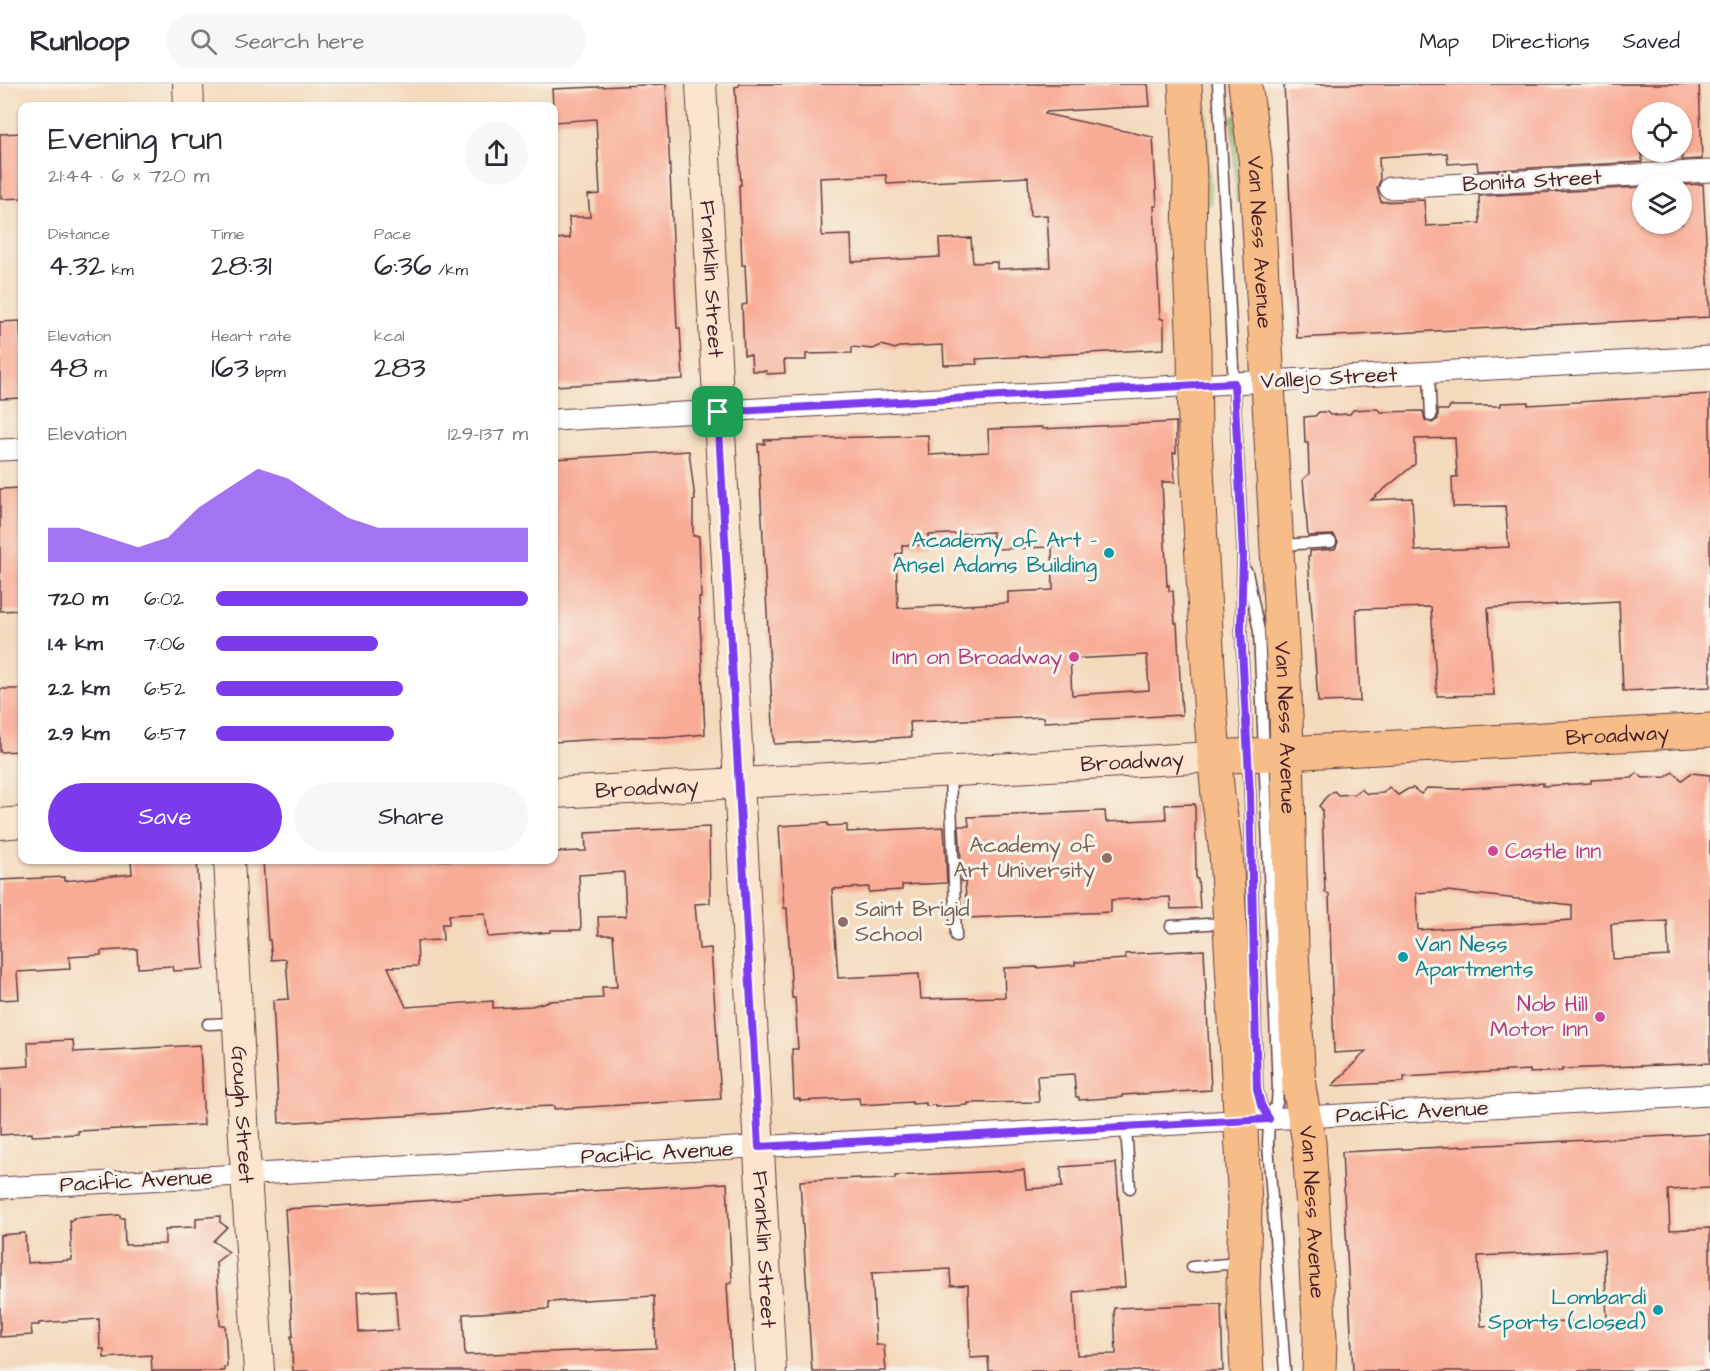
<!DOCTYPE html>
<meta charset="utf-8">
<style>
:root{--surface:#fff;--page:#f7f7f7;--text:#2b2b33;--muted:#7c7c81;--line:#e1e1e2;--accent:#7c3aed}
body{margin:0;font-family:"Architects Daughter",sans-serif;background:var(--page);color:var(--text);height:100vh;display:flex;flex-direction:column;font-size:22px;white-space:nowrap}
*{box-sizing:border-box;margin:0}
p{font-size:20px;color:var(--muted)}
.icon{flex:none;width:33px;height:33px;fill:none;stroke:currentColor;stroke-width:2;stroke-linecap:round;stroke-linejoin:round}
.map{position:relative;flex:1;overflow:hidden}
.side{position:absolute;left:18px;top:18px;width:540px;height:762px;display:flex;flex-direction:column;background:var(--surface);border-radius:12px;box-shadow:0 2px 4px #0004}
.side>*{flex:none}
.buttons{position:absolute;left:1632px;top:18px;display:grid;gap:12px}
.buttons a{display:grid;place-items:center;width:60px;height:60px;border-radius:50%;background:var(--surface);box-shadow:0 2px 4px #0004;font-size:30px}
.pin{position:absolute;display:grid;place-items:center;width:51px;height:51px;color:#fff;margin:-26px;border-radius:12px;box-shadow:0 3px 9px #0006}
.round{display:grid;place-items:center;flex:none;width:63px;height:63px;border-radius:32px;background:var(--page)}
.headline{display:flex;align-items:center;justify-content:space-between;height:102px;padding:0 30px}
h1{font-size:33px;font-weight:600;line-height:45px}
.metrics{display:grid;grid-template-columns:repeat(3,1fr);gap:9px;height:102px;padding:6px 30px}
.metrics div{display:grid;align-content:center}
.metrics b{font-size:30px;font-weight:600}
.metrics small{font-size:16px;font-weight:400}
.metrics p{font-size:16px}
.chart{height:168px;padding:12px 30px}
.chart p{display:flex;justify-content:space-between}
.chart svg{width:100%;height:108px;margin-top:6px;fill:var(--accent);opacity:.7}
.button{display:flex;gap:12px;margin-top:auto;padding:12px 30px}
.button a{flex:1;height:69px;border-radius:36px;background:var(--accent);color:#fff;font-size:24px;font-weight:600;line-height:69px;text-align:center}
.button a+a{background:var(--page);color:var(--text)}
ul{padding:0 30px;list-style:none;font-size:20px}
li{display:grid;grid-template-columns:96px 72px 1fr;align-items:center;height:45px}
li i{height:15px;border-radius:8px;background:var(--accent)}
header{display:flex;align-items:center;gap:36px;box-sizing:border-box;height:84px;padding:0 30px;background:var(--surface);border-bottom:2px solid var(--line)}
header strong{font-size:28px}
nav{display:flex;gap:33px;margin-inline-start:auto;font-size:21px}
.search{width:420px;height:54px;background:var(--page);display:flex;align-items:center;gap:15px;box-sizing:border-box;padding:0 21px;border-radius:33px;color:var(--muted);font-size:22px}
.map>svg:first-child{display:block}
</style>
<header>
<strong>Runloop</strong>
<div class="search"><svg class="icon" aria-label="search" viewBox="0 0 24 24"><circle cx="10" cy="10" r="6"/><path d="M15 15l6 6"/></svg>Search here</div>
<nav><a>Map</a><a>Directions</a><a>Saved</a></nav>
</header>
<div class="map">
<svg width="1710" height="1287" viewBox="0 0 1710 1287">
<rect width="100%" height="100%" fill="#f7f3e8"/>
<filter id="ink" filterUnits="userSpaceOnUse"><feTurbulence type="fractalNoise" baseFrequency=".0167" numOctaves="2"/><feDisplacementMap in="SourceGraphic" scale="12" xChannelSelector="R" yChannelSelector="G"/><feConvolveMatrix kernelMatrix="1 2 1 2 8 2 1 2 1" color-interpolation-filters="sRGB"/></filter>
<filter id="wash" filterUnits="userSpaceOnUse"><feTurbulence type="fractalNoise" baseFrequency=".008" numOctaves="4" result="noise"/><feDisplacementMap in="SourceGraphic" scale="24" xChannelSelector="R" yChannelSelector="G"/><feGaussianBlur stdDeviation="1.35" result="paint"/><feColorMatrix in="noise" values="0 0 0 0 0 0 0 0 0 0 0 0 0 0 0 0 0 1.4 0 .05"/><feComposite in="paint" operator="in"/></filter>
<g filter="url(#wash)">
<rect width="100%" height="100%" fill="#f4dabd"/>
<g fill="#9ac470" stroke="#72724e" stroke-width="1.5">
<polygon points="1197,0 1204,0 1211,120 1202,121"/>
<polygon points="1236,32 1246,118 1237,119 1232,33"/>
</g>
<g id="blocks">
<g fill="#f8ac95" fill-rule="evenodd">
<polygon points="666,0 677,244 680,244 683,295 554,302 554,155 570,154 569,133 590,133 588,111 600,110 596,35 554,38 552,5"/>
<path d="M739 0H1148L1150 22 1046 28 1045 30 1153 53 1157 122H1154L1160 234 1164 236V265L976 275 977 280 944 281 943 261 899 263 895 265 882 261 873 265 852 263V269L806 270V276H784L785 289 766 290V287H752L751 271H744L742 221 747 220 745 181H742L739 101H741L735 3 739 2ZM886 91 887 100 1028 93 1030 132 1047 131 1050 183 997 185V178L973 179 971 154 939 155 940 173 852 178 851 151 822 152 820 94Z"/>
<polygon points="1284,0 1699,0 1702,75 1682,76 1682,28 1642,28 1642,78 1478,87 1477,78 1448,80 1447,69 1379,73 1380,97 1377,104 1381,118 1424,116 1426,142 1480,139 1479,112 1642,103 1642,140 1682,140 1682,101 1703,100 1710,233 1297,254"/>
<polygon points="22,49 22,114 1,115 0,50"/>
<polygon points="20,237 21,261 22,261 22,314 0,315 0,238"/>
<path d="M1710 310V603L1623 607 1619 517 1488 524 1494 611 1437 612 1431 523 1356 525 1360 617 1318 618 1308 472H1310V467L1335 465 1338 458 1334 451 1308 452 1303 395 1309 390 1308 359H1305L1304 333 1315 332 1319 328H1327L1330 331 1350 330 1353 326 1369 325H1377L1381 328 1423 327 1425 336 1432 339 1438 335V326H1448L1450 322H1501V319L1528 318V321ZM1455 354 1457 393H1452L1453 423 1505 422 1509 463 1415 467 1412 414 1371 416 1415 380V355Z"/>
<path d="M1176 338V369H1173L1175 398H1162L1167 502 1169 501V507H1173L1175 539H1177L1182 631 1044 638V633L910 638 911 653 774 660 758 360H765L764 356 928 351 929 371 989 368 988 345 1042 343V345ZM993 448V465L1052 463 1053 506 1008 508V519L898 524 896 470 902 469V461H929L928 451ZM1147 571 1149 606 1072 611 1070 575Z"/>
<polygon points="689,367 695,416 693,416 693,452 699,452 701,514 699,514 705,650 664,654 664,653 633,653 554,658 554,375"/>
<polygon points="22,404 22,526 0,527 0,405"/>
<polygon points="0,605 22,605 22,667 0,668"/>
<path d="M1673 688 1682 696 1691 689 1710 691V979L1562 985V987L1530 989V986L1455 990 1404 993V998L1389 999 1332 1002 1366 967 1334 969 1329 810 1325 808 1322 725 1319 722 1326 713 1334 707 1338 711 1354 710 1361 705 1367 710 1383 709 1389 703 1398 711 1408 705 1413 704 1421 710 1427 704 1457 705 1543 699V702L1591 699V696L1632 694 1637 689 1643 694 1666 693ZM1447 807 1572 821V836L1418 846 1416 809ZM1667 837 1669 872 1613 875 1611 840Z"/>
<polygon points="1195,720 1196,795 1198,795 1200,824 1171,825 1170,813 1111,816 1111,828 967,834 965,798 962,798 959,742 969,742 968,733 1105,727 1106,738 1166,735 1165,721"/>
<polygon points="828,739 828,742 847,741 847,748 944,743 947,799 902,801 902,806 869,808 869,803 832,805 838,894 919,890 921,915 1005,913 1004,884 1037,883 1037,884 1075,881 1075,878 1126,875 1125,870 1204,866 1211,1006 1122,1011 1122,1013 1079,1016 1079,1013 1076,1013 1074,990 1037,992 1039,1018 968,1019 968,1021 935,1023 935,1021 926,1022 926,1019 912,1020 912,1018 860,1021 859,1014 800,1017 800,1015 794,1015 792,965 798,965 795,914 792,914 787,824 784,824 779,742"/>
<path d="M709 743 710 819 695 820 699 865 711 864 721 1015 554 1025V1022L503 1024 469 1028 279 1039 273 916 289 915 286 875 272 876 270 856H268L263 776H554V768L586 767 585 749ZM624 788 626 832 598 833 599 851H613L617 903H602L603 914 549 917 532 922 493 924V917L406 923 388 883 418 882 417 857 443 856 442 840H449V831L485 829 488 853 550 848V846H581L579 791Z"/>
<polygon points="131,776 197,776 204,885 173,887 172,882 138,884 137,865 101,867 101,871 69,873 70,885 17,888 19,915 0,916 0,796 64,793 64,797 132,790"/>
<polygon points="73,956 74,968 200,961 204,1041 78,1047 78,1050 32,1052 32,1049 0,1051 0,984 29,982 28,958"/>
<path d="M1710 1050V1104L1668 1106 1670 1146 1710 1144V1287H1353L1342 1068ZM1604 1166 1607 1236 1481 1242 1478 1172Z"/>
<polygon points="1116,1079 1125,1203 1074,1208 1077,1271 1116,1270 1114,1224 1221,1220 1223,1287 989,1287 988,1273 970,1274 968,1201 951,1202 950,1185 872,1189 876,1261 884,1261 886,1287 812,1287 800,1097 860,1094 860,1096 895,1095 895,1092 1024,1086 1026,1105 1062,1103 1061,1083"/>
<path d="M727 1099 732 1199 727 1200 732 1287H293L291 1252H293L285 1125ZM395 1206 398 1246 359 1248 357 1208ZM654 1212 656 1264 465 1271 463 1230 549 1225V1218Z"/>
<polygon points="120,1131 120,1134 124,1134 125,1161 165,1160 165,1146 169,1146 169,1144 196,1143 196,1134 220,1132 220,1138 227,1143 213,1157 229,1168 216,1178 220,1241 225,1241 227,1283 224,1283 224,1287 152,1287 151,1271 104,1274 104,1265 100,1265 99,1235 39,1239 39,1241 31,1241 32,1251 0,1253 0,1151 25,1149 27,1179 72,1176 70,1136 73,1136 73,1134"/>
</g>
</g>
</g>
<g filter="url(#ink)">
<use href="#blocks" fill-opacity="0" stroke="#643b41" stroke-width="1.5"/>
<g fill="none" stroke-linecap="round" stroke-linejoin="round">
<defs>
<g id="lane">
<polyline points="1218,0 1243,470 1241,546 1250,710 1257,1005 1261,1021 1269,1035"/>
<polyline points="1429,289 1431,332"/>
<polyline points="1280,461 1331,458"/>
<polyline points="1247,488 1259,547 1278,1004 1277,1019 1269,1035 1268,1060 1285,1287"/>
<polyline points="950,690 956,852"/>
<polyline points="1171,842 1226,839"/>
<polyline points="208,940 235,939"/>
<polyline points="1126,1043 1130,1104"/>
<polyline points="1192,1183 1239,1179"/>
</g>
<g id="street">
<polyline points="1390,104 1710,87"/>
<polyline points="554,336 1710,273"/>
<polyline points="0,366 22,365"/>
<polyline points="0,1104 1710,1011"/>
</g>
<g id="secondary">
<polyline points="188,0 189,22"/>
<path id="s1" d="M701 0 771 1287"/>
<path id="s2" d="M554 709 1214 673"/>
<polyline points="0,740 22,738"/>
<path id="s3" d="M229 776 246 1091 259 1287"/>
</g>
<g id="primary">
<path id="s4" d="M1214 673 1710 646"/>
</g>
<g id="highway">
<polyline points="1185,0 1190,94 1189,163 1194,266 1195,350 1211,635 1218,712 1226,768 1245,1121 1243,1205 1247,1287"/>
<path id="s5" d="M1245 0 1255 73 1266 263 1286 632 1292 866 1299 1003 1309 1058 1320 1254 1319 1287"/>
</g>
</defs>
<use href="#lane" stroke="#643b41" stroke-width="13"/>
<use href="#street" stroke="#643b41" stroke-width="23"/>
<use href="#secondary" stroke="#643b41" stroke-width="32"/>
<use href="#primary" stroke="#643b41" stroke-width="35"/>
<use href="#highway" stroke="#643b41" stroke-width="35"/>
<use href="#lane" stroke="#fff" stroke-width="10"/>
<use href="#street" stroke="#fff" stroke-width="21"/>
<use href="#secondary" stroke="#fce5cf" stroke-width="30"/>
<use href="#primary" stroke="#f7bd88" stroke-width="33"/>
<use href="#highway" stroke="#f7bd88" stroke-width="33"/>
</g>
</g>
<g fill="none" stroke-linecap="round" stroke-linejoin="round" filter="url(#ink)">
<defs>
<polygon id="route" points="1234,299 1243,470 1241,546 1250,710 1257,1005 1261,1021 1269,1035 759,1063 718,328"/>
</defs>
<use href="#route" stroke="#fff" stroke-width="12"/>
<use href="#route" stroke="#7c3aed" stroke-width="8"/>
</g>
<g fill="#0f9aa8" stroke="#f7f3e8" stroke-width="2">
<circle cx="1109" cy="469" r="6"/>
<circle cx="1403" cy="873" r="6"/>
<circle cx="1658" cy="1226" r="6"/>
</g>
<g fill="#d1479c" stroke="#f7f3e8" stroke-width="2">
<circle cx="1074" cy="573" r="6"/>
<circle cx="1493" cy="767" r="6"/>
<circle cx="1600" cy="933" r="6"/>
</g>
<g fill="#8d6e63" stroke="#f7f3e8" stroke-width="2">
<circle cx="1107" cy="774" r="6"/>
<circle cx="843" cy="838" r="6"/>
</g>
<g text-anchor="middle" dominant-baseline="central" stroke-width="6" stroke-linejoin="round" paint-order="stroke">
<g font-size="22" fill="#4a1f2b" stroke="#f7f3e8">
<text transform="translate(1532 97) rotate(-3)">Bonita Street</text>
<text stroke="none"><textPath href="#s5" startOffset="159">Van Ness Avenue</textPath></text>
<text stroke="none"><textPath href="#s1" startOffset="195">Franklin Street</textPath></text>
<text transform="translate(1329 294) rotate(-3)">Vallejo Street</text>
<text stroke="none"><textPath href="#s5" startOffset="645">Van Ness Avenue</textPath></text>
<text stroke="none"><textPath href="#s4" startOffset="404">Broadway</textPath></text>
<text stroke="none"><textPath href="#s2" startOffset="579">Broadway</textPath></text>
<text stroke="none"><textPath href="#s2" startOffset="93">Broadway</textPath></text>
<text transform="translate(1412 1028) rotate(-3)">Pacific Avenue</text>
<text stroke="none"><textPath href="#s3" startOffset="255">Gough Street</textPath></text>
<text transform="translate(657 1069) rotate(-3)">Pacific Avenue</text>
<text transform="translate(136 1097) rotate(-3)">Pacific Avenue</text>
<text stroke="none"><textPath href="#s5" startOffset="1131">Van Ness Avenue</textPath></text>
<text stroke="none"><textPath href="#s1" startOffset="1167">Franklin Street</textPath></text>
</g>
<g font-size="22" fill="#0d838f" stroke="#f7f3e8" text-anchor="end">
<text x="1097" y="456">Academy of Art -<tspan x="1097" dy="25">Ansel Adams Building</tspan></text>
<text x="1415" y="860" text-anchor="start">Van Ness<tspan x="1415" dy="25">Apartments</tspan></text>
<text x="1646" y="1213">Lombardi<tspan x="1646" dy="25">Sports (closed)</tspan></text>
</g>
<g font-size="22" fill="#b23c85" stroke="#f7f3e8" text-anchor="end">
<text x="1062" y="573">Inn on Broadway</text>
<text x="1505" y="767" text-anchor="start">Castle Inn</text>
<text x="1588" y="920">Nob Hill<tspan x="1588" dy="25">Motor Inn</tspan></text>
</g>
<g font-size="22" fill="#785e54" stroke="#f7f3e8" text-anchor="end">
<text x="1095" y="761">Academy of<tspan x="1095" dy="25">Art University</tspan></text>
<text x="855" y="825" text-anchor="start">Saint Brigid<tspan x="855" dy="25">School</tspan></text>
</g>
</g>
</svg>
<div class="buttons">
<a><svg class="icon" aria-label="locate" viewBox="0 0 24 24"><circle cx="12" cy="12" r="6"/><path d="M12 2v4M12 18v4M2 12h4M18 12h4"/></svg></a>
<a><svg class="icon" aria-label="layers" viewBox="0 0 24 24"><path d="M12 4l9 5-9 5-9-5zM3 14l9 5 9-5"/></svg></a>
</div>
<div class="pin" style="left:718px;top:328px;background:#1e9e55"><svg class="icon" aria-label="arrive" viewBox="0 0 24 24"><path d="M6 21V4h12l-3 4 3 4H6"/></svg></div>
<section class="side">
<div class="headline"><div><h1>Evening run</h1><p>21:44 · 6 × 720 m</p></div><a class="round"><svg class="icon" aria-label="share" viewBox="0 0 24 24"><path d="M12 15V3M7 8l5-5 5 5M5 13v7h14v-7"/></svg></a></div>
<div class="metrics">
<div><p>Distance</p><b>4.32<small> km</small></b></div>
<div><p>Time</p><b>28:31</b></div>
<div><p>Pace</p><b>6:36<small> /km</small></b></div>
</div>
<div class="metrics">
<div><p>Elevation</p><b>48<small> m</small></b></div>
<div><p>Heart rate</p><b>163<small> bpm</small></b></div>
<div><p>kcal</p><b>283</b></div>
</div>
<div class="chart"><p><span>Elevation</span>129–137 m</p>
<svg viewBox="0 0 160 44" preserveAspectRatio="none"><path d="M0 44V30L10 30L20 34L30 38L40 34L50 22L60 14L70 6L80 10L90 18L100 26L110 30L120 30L130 30L140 30L150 30L160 30V44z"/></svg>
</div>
<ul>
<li><b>720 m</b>6:02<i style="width:100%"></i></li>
<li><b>1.4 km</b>7:06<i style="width:52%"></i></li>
<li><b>2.2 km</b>6:52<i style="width:60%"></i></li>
<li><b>2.9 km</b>6:57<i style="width:57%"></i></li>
</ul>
<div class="button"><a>Save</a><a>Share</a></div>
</section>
</div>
